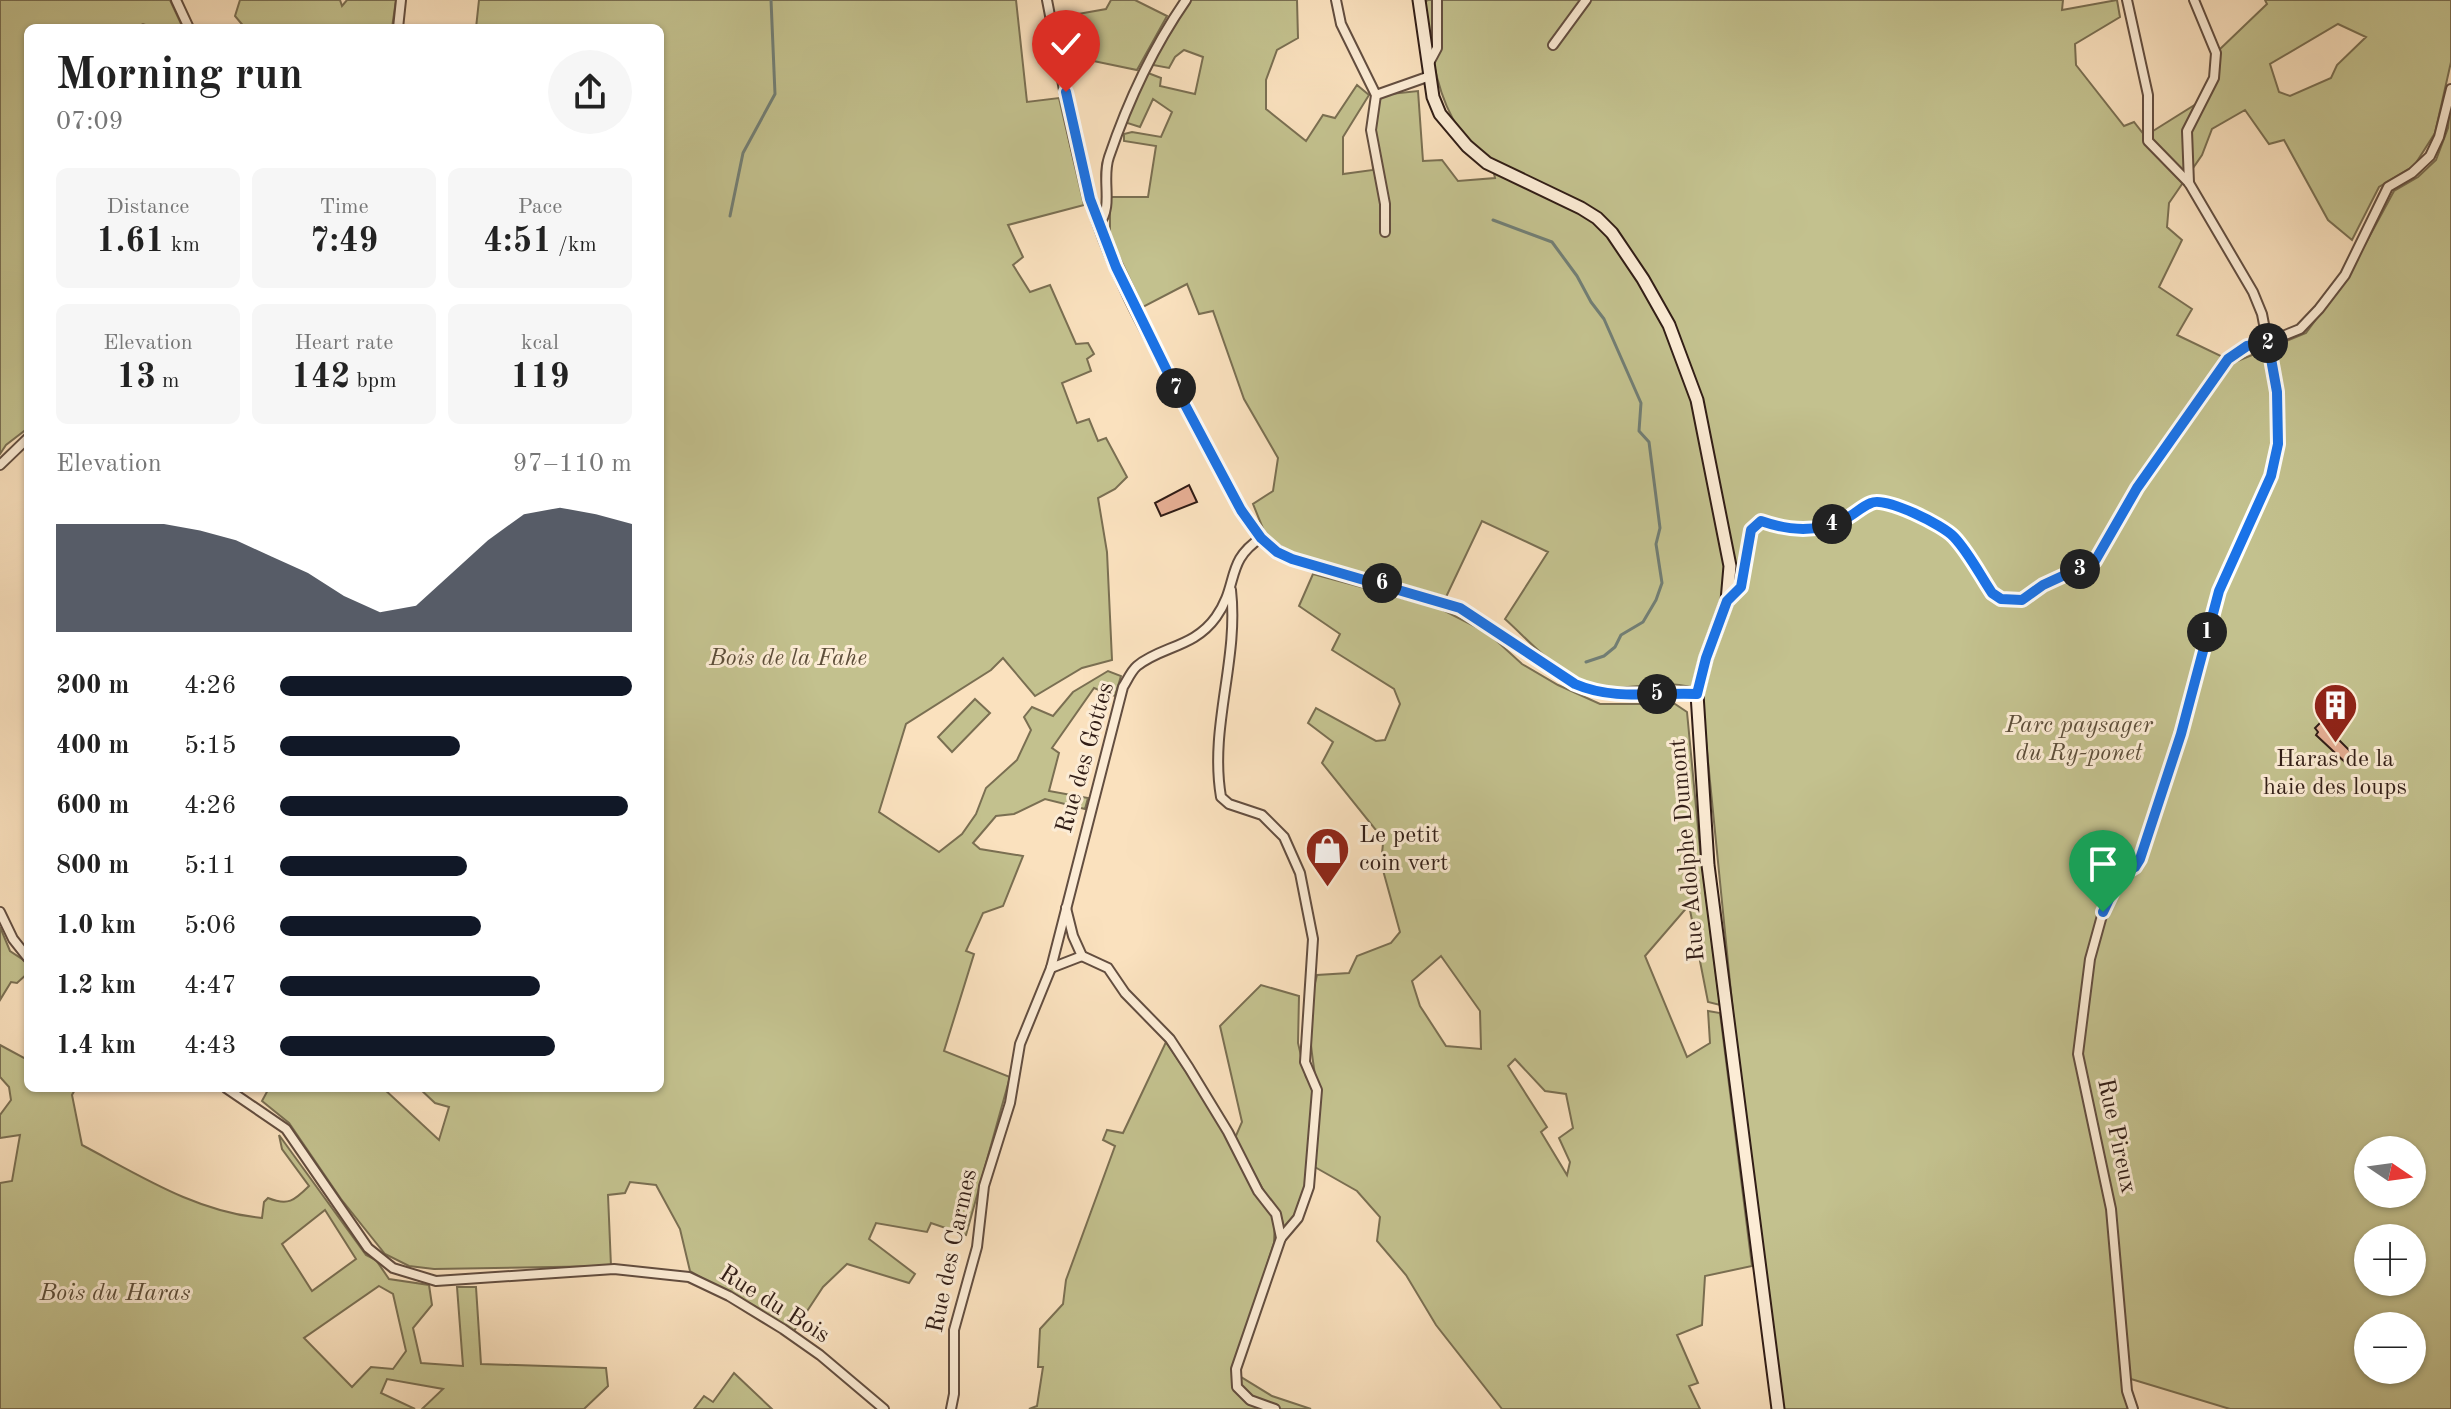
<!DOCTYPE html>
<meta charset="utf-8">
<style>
:root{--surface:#fff;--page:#f6f6f6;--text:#222;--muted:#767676;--accent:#111827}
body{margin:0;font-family:"Old Standard TT",serif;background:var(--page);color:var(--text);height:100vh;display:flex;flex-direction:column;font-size:30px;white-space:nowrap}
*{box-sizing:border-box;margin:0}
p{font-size:26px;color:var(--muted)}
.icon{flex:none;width:44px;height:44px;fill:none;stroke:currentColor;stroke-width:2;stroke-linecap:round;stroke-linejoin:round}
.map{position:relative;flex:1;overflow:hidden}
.panel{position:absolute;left:24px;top:24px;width:640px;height:1068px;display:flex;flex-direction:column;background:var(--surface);border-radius:12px;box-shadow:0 2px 6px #0004}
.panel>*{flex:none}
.needle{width:52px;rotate:103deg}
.fabs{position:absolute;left:2354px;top:1136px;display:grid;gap:16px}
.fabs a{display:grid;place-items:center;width:72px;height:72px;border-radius:50%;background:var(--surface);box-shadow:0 2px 6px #0004;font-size:40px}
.pin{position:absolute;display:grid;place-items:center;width:68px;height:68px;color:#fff;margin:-82px -34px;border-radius:50% 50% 50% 0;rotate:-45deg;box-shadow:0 0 8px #0007}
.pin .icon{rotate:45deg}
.km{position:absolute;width:40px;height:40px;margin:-20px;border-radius:50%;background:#222;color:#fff;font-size:22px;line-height:40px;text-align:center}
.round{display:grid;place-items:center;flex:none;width:84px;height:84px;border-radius:42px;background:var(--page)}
.overview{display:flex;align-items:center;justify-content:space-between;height:136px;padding:0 32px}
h1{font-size:44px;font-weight:700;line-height:60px}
.stats{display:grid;grid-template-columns:repeat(3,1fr);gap:12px;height:136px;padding:8px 32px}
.stats div{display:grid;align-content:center;border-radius:12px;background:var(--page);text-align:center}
.stats b{font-size:34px;font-weight:700}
.stats small{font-size:22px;font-weight:400}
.stats p{font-size:22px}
.chart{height:224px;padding:16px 32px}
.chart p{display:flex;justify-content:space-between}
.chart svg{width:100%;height:144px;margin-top:8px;fill:var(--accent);opacity:.7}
ul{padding:0 32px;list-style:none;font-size:26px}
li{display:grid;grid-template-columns:128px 96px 1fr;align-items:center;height:60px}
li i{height:20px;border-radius:10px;background:var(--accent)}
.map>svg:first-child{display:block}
</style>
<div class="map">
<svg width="2451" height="1409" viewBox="0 0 2451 1409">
<rect width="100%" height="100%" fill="#fae1be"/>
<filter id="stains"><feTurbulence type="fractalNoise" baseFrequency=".0025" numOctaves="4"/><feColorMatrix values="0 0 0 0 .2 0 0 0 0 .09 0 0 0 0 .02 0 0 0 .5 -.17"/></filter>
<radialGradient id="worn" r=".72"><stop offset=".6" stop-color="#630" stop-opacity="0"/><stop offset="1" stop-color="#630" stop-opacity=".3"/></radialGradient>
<g fill="#c3c18e" stroke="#7a6f52" stroke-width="2" fill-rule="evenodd">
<polygon points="0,0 170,0 183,28 154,28 143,24 135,28 28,28 28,428 6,445 0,454"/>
<polygon points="240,0 340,0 342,6 347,0 396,0 392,28 245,28 235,16"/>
<polygon points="479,0 1016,0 1027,102 1059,98 1084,205 1008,225 1023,257 1013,265 1030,292 1050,285 1076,344 1088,343 1094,354 1087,359 1091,371 1062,383 1077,423 1089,419 1098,441 1106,438 1127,477 1115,489 1098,498 1107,552 1112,660 1082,668 1035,696 1003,658 991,670 906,724 879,812 939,852 962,834 976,814 986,788 1017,760 1031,730 1024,717 1032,707 1053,716 1073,692 1108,671 1121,676 1115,696 1094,688 1052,748 1059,753 1049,791 1088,798 1085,809 1045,799 1014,814 996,816 973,843 980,849 1023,856 1003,906 983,913 966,951 974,954 944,1051 1010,1077 966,1235 931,1223 927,1232 876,1223 869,1239 915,1274 909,1283 847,1264 823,1287 794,1331 690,1271 680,1229 656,1185 630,1182 625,1193 608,1195 611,1266 434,1269 409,1266 385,1254 341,1199 289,1123 262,1101 269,1088 383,1088 439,1140 449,1107 435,1103 419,1088 660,1088 660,28 476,28"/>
<polygon points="1111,0 1135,0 1167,16 1137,70 1069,56 1061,17 1106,9"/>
<path d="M1187 0H1297L1298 38 1277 50 1266 80V109L1306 141 1323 115 1335 118 1357 85 1369 95 1343 137V174L1373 170 1371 127 1381 95 1418 91 1423 161 1442 160 1458 181 1495 178C1490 150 1473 150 1459 129 1434 92 1431 45 1424 2L1428 0H2063L2062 10 2117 0 2120 17 2075 44 2076 65 2124 126 2134 122 2145 136 2196 104 2215 77 2219 50 2267 4 2265 0H2451V62L2435 133 2414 166 2379 187 2352 240 2328 220 2284 140 2269 144 2245 110 2212 129 2202 155 2169 203 2167 227 2182 240 2159 287 2192 309 2177 335 2223 357 2230 364 2306 333 2348 276 2394 191 2418 177 2436 160 2448 128 2451 93V1409H2230L2131 1379 2127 1391 2133 1409H1778L1742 1103 1701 691C1672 677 1639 689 1608 688 1567 686 1533 644 1505 619L1548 552 1482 521 1446 597 1291 553 1266 536 1253 504 1273 491 1278 458 1244 399 1213 311 1199 314 1187 284 1143 307 1110 237V197H1148L1156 146 1124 141V134L1132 132 1161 137 1172 112 1153 99 1140 127 1121 121 1143 71 1161 78 1160 86 1195 94 1203 57 1184 50 1175 57 1169 68 1148 64ZM2338 24 2366 37 2337 65 2331 78 2290 96 2279 92 2270 64ZM2368 1150H2412V1194H2368ZM2368 1238H2412V1282H2368ZM2368 1326H2412V1370H2368Z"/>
<path d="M1313 574 1439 608 1488 633 1522 664 1558 685 1600 704H1675L1687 712 1700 849 1720 1005 1708 1002 1689 905 1645 956 1687 1057 1710 1043 1708 1011 1720 1013 1752 1266 1705 1276 1702 1325 1677 1335 1698 1383 1689 1386 1700 1409H1502L1436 1325 1406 1275 1377 1241 1380 1217 1357 1191 1313 1166 1312 1114C1308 1148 1313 1204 1284 1227L1280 1213 1266 1195 1235 1138 1242 1122 1220 1026 1261 985 1299 996 1298 1043 1306 1077 1315 1075C1309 1036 1306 1015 1317 975L1349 973 1357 956 1391 943 1400 932 1381 863 1384 834 1375 829 1322 763 1333 742 1308 723 1316 708 1376 741 1385 740 1400 704 1394 689 1332 650 1340 634 1299 606ZM1441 956 1480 1011 1481 1049 1446 1046 1420 1006 1412 981ZM1515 1059 1545 1091 1566 1094 1573 1128 1559 1138 1570 1162 1567 1175 1541 1132 1547 1127 1508 1066Z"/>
<polygon points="975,699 990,713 952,752 938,737"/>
<polygon points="0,927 10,951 28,963 28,973 17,983 11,982 0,1000"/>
<polygon points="1166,1042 1227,1133 1275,1219 1274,1243 1233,1372 1272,1396 1311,1409 1029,1409 1037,1406 1043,1367 1038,1367 1040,1329 1063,1304 1066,1280 1115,1146 1103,1140 1107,1130 1123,1133"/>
<path d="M0 1045 28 1060V1088H76L72 1095 82 1145C139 1175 196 1212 262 1218L264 1202 268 1198C288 1206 294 1201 309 1186L282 1149 279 1135 366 1255 376 1260 389 1279 429 1285 432 1305 413 1328 421 1363 463 1366 457 1287H476L481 1364 606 1368 608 1386 584 1409H422L443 1389 387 1379 381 1393 415 1409H0V1183L12 1181 20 1135 0 1138V1115L11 1100 9 1087 0 1077ZM325 1210 356 1259 312 1291 282 1244ZM379 1286 393 1294 406 1351 393 1369 371 1367 352 1387 304 1338Z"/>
<polygon points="734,1373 772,1409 694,1409 704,1396 713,1402"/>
</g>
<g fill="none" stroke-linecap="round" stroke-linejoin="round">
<g stroke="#727e74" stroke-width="3">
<polyline points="730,216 743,153 775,94 771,0"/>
<polyline points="1493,220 1552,242 1577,276 1591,302 1604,319 1641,403 1639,431 1649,442 1660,528 1656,544 1662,583 1656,600 1643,622 1621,635 1615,647 1604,656 1586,662"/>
</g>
</g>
<g fill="#e4ad92" stroke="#311d16" stroke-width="2">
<polygon points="1189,485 1197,502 1161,516 1155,503"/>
<polygon points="2321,722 2353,754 2351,756 2355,760 2348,765 2316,735 2318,732 2315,728"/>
</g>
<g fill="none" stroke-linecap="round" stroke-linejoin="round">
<defs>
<g id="minor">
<polyline points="176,0 189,28"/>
<path d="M1047 0C1060 66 1070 133 1089 197 1113 280 1160 358 1201 434 1219 467 1235 505 1258 534 1268 546 1279 553 1292 559L1460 608 1575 684C1614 700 1656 693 1697 694"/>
<polyline points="1336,0 1341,24 1376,95 1371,130 1385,204 1385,232"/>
<polyline points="2127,0 2148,95 2148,141 2189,183 2253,292 2262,314 2277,392 2278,444 2271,476 2219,591 2181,734 2140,859 2135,867 2120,876 2103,912 2090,959 2078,1054 2111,1209 2127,1391 2133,1409"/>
<polyline points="398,28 401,0"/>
<polyline points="1553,45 1586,0"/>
<polyline points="1429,63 1437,48 1437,0"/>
<polyline points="1376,95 1430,76"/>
<polyline points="2189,183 2187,131 2214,78 2216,53 2194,0"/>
<path d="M1099 224C1114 206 1101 179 1109 157 1128 101 1152 49 1186 0"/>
<polyline points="0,465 28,438"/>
<path d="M1231 590C1239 660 1209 727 1221 797L1229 804 1262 815 1284 837 1300 873 1313 939 1305 1062 1317 1090 1309 1187 1298 1218 1281 1238 1236 1369 1237 1387 1250 1400 1275 1409"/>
<path d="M1728 600 1741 587 1751 530 1761 521C1791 531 1816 533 1845 519 1854 515 1861 506 1871 503 1885 497 1943 525 1954 537 1969 553 1980 575 1992 593L2001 599 2022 600 2043 585 2095 561 2137 488 2228 359 2247 346 2268 342 2300 329 2319 309 2345 275 2388 187 2412 173 2430 156 2439 137 2451 89"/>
<polyline points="1066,908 1073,936 1082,956 1108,968 1125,993 1170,1039 1189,1068 1228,1132 1258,1191 1276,1214 1281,1238"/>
<polyline points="0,912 13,939 28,958"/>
<polyline points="1051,968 1082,956"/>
<polyline points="226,1088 286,1129 368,1248 393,1268 436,1281 614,1269 689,1277 729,1296 783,1329 820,1355 884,1409"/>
<path d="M951 1409 954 1394V1330L977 1247 984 1186 1010 1103 1020 1044 1051 968 1123 687C1127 681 1131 671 1137 666 1161 646 1194 648 1216 617 1239 585 1225 561 1261 538"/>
</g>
<polyline id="secondary" points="1419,0 1433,97 1440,114 1467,146 1487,163 1581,208 1597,218 1612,233 1643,279 1669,325 1697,400 1730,566 1727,601 1706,658 1697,694 1708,865 1778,1409"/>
</defs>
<use href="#minor" stroke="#634e40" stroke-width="12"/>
<use href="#secondary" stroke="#311d16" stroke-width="15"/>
<use href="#minor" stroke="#fcecd5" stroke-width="8"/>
<use href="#secondary" stroke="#fcecd5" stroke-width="11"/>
</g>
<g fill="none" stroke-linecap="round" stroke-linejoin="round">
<defs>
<path id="route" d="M1066 92 1090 199 1116 267 1167 371 1241 510 1261 538 1277 552 1292 559 1460 608 1575 684C1614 701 1655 692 1697 694L1706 658 1727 601 1741 587 1751 530 1761 521C1790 531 1816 533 1845 519 1854 515 1861 507 1871 503 1885 496 1943 525 1954 537 1969 553 1980 575 1992 593L2001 599 2022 600 2043 585 2095 561 2137 488 2228 359 2247 346 2268 342 2277 392 2278 444 2271 476 2219 591 2181 734 2140 859 2135 867 2120 876 2103 912"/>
</defs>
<use href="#route" stroke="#fff" stroke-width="16"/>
<use href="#route" stroke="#1a73e8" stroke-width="10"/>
</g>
<defs>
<symbol id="building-pin" viewBox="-11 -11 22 30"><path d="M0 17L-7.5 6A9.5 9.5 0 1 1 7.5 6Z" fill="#8f2418" stroke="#fcecd5"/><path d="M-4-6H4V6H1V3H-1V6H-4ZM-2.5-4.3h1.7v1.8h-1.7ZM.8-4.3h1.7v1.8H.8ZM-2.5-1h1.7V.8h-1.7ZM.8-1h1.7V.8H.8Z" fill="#fff"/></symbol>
<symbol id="shop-pin" viewBox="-11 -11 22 30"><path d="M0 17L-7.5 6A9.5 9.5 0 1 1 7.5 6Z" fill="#8f2418" stroke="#fcecd5"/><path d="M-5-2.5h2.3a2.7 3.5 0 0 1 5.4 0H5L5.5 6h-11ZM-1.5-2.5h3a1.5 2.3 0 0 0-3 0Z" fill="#fff"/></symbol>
</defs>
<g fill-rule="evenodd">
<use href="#building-pin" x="2310" y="680" width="51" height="69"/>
<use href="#shop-pin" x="1302" y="824" width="51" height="69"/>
</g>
<g text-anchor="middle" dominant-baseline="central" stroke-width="6" stroke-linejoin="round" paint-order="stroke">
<g font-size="24" font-style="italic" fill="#5d4e3a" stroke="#fcecd5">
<text x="788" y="659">Bois de la Fahe</text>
<text x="2079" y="726">Parc paysager<tspan x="2079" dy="28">du Ry-ponet</tspan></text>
<text x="115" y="1294">Bois du Haras</text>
</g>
<g font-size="24" fill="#311d16" stroke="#fcecd5">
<text transform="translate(1086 758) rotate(-74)">Rue des Gottes</text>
<text transform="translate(1688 850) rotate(-95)">Rue Adolphe Dumont</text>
<text transform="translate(2116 1136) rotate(78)">Rue Pireux</text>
<text transform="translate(953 1251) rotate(-78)">Rue des Carmes</text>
<text transform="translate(774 1305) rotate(32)">Rue du Bois</text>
</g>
<g font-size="24" fill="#311d16" stroke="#fcecd5">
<text x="2335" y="760">Haras de la<tspan x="2335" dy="28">haie des loups</tspan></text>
<text x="1359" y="836" text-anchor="start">Le petit<tspan x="1359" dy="28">coin vert</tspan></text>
</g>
</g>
<rect width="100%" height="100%" filter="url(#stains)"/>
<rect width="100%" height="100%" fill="url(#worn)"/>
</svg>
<div class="fabs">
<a><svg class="needle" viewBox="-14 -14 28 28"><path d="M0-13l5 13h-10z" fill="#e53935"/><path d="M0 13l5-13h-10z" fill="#767676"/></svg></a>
<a>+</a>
<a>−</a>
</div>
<div class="pin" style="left:2103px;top:912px;background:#1e9e55"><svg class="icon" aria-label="arrive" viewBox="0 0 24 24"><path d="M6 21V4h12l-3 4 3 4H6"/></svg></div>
<div class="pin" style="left:1066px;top:92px;background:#d93025"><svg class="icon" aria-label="check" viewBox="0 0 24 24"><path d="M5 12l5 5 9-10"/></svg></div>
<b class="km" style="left:2207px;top:632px">1</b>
<b class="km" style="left:2268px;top:343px">2</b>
<b class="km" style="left:2080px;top:569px">3</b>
<b class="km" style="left:1832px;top:524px">4</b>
<b class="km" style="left:1657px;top:694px">5</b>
<b class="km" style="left:1382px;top:583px">6</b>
<b class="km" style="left:1176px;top:388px">7</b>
<section class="panel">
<div class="overview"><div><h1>Morning run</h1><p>07:09</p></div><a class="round"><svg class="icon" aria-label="share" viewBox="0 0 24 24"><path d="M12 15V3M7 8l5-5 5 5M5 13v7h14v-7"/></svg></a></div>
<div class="stats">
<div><p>Distance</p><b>1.61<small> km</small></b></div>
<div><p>Time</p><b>7:49</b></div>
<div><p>Pace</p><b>4:51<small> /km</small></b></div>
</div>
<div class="stats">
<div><p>Elevation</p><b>13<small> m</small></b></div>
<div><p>Heart rate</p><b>142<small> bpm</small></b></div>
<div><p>kcal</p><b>119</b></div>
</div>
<div class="chart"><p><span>Elevation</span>97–110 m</p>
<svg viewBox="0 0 160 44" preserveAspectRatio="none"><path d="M0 44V11L10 11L20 11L30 11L40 13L50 16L60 21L70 26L80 33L90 38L100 36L110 26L120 16L130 8L140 6L150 8L160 11V44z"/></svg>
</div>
<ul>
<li><b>200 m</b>4:26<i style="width:100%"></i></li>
<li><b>400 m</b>5:15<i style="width:51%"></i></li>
<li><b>600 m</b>4:26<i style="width:99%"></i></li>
<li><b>800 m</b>5:11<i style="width:53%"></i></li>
<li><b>1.0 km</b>5:06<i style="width:57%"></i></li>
<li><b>1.2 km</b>4:47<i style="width:74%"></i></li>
<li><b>1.4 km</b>4:43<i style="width:78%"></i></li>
</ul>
</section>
</div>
